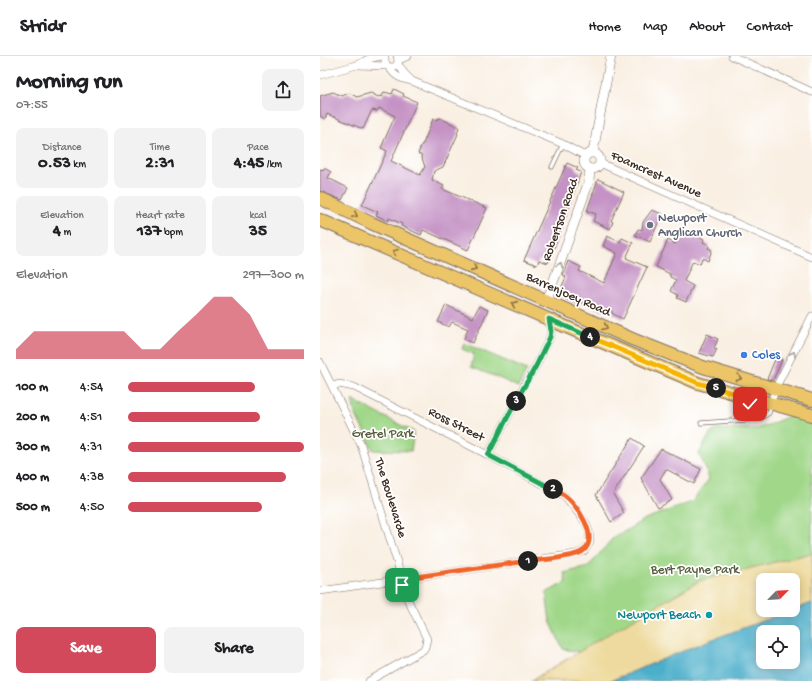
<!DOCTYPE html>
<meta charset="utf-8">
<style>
:root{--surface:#fff;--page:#f2f2f2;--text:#202124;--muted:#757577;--line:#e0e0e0;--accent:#d1495b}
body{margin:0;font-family:"Gochi Hand",sans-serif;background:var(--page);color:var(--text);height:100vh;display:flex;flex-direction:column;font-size:15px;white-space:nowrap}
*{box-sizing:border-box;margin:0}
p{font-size:13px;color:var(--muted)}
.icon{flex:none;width:22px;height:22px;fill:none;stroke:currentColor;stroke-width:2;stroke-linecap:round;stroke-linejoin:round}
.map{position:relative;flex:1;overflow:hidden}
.side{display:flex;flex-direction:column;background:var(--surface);width:320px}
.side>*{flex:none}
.needle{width:26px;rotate:66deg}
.fabs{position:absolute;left:436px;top:517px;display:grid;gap:8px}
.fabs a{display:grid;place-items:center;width:44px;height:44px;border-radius:8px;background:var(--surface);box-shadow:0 2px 10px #0003;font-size:20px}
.pin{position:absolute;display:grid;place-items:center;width:34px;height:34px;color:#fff;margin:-17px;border-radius:8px;box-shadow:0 2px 6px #0006}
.km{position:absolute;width:20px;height:20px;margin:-10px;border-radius:50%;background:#222;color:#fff;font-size:11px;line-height:20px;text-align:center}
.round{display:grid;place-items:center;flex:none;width:42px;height:42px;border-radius:8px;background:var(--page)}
.headline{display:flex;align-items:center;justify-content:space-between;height:68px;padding:0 16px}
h1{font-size:22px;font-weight:700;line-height:30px}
.figures{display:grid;grid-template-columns:repeat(3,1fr);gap:6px;height:68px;padding:4px 16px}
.figures div{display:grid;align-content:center;border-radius:8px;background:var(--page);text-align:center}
.figures b{font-size:17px;font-weight:700}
.figures small{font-size:11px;font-weight:400}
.figures p{font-size:11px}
.chart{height:112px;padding:8px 16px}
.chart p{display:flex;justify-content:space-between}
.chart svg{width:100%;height:72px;margin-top:4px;fill:var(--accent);opacity:.7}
.action{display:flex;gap:8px;margin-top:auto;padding:8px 16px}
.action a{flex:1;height:46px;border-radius:8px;background:var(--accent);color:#fff;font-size:16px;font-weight:700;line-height:46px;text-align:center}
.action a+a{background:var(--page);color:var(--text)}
ul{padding:0 16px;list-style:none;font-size:13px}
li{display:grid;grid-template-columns:64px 48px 1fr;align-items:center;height:30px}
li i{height:10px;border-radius:5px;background:var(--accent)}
header{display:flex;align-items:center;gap:24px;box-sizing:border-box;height:56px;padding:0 20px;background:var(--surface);border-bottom:1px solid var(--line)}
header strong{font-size:19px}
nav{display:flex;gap:22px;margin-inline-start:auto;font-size:14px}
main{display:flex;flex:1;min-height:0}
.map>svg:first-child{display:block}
</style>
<header>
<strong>Stridr</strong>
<nav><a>Home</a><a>Map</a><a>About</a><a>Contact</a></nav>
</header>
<main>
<section class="side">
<div class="headline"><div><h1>Morning run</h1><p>07:55</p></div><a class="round"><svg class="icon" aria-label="share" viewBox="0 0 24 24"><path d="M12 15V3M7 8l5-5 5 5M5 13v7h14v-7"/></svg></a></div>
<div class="figures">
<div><p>Distance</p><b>0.53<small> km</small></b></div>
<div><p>Time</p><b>2:31</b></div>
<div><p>Pace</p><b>4:45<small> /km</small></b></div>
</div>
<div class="figures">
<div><p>Elevation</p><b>4<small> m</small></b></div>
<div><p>Heart rate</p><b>137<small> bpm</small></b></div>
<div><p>kcal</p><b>35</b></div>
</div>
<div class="chart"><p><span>Elevation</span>297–300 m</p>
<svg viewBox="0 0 160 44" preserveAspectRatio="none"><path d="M0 44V38L10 27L20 27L30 27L40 27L50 27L60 27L70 38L80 38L90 27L100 17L110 6L120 6L130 17L140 38L150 38L160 38V44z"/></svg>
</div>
<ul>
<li><b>100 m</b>4:54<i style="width:72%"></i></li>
<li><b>200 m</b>4:51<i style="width:75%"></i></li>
<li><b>300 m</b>4:31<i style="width:100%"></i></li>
<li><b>400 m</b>4:38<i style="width:90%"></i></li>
<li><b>500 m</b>4:50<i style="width:76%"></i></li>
</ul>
<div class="action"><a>Save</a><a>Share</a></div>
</section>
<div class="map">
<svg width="492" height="625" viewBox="0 0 492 625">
<rect width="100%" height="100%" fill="#fff"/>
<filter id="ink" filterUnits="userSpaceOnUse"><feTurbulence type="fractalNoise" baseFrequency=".025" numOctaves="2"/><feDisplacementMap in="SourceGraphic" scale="8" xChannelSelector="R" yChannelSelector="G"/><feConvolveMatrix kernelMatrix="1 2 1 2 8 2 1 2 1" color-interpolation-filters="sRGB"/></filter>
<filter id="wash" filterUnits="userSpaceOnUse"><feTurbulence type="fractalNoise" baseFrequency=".012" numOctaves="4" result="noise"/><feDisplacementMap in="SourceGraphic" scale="16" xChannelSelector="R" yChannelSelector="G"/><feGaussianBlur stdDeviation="0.9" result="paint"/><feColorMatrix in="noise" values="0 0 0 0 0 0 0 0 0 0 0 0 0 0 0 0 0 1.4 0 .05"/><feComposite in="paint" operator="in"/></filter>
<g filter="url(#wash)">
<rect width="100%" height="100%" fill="#f9efe2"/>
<g fill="#a0d789" stroke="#6e8054">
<polygon points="144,287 207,314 198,331 179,322 151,311 154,298 142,293"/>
<polygon points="32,344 94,376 91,395 53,394 35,357"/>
<polygon points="470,360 492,364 492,539 473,524 443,524 443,554 310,605 243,593 230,565 226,537 246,526 244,517 268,511 292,483 325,463 372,446 389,423 385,411 379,398 390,378 397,373 438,373"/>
</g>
<polygon fill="#eeda9e" stroke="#94825e" points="492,497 492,547 473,554 473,524 443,524 443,554 472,554 385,586 290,625 211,625 280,583 379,525"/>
<path fill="#4baeca" stroke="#436c74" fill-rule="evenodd" d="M492 547V625H290L385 586ZM443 576H473V606H443Z"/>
<g id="blocks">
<g fill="#c492c4">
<polygon points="74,33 84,38 83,40 97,46 71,105 100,119 105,111 101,99 98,98 102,88 103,88 113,63 115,64 120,62 139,71 137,77 138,78 123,111 114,115 112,124 124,130 122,133 167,152 148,194 103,174 101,179 81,170 82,168 69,162 68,165 56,159 58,156 42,149 67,95 61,92 75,60 59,52 57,55 52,54 43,73 7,58 5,63 0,60 0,40 13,36 22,40 29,37 37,41 51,37 58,41 59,40 62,41 64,36 72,38"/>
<polygon points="247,107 258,112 256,114 261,116 241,173 228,207 219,204 217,209 204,204"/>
<polygon points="4,112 11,116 8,122 28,132 22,144 0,135 0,113 3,114"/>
<polygon points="278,123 304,136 291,165 293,166 290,173 273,165 276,158 267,155"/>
<polygon points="332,154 342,158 330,186 315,179 318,173 322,174 323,166"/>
<polygon points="362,173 384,183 383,186 389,189 388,192 392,194 388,205 382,202 380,208 373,205 364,225 373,230 366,246 357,242 358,239 351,235 356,224 350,221 350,218 336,211 348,184 355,188"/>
<polygon points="287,180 300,186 302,182 313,187 306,202 327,211 303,263 293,258 290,252 284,255 258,245 257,247 253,245 253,246 238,239 246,221 243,219 248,205 261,211 259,215 284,227 297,197 283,190"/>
<polygon points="126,249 153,262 159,250 168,254 153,287 144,283 148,273 132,266 129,271 118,266"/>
<polygon points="387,278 398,283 394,292 397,293 393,301 379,297"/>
<polygon points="456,301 462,304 453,324 447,323"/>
<polygon points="312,382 324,390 293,438 304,457 291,466 276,439"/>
<polygon points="341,393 381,413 374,428 346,413 340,423 352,444 338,452 321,422"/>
</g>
</g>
</g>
<g filter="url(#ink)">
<use href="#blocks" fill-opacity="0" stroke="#7e6f63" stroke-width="1"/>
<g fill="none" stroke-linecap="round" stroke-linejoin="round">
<defs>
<g id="service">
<polyline points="232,111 243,88"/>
<path d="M425 364C429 359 433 352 429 345"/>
<polyline points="381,367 440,363 449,357 451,349"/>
</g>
<g id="minor">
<path d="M65 0V7C71 15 81 10 77 0"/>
<polyline points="412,0 492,36"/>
<polyline points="79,4 88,0"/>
<polyline points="78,8 84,17 92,25"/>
<polyline points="37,9 67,10"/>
<path d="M69 11C75 21 81 23 92 25L243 88 265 100"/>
<polyline points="0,19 37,9 48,3 61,0"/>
<polyline points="280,107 492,201"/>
<polyline points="0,306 41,389 77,506 84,536 107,583 105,591 103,594 49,625"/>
<polyline points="451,348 455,333 492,260"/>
<polyline points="168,399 206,326 216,310 230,281 231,275 229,263"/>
<polyline points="0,535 256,498 264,495 270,486 269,476 266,467 245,440 168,399 34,331 19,328 13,330"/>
</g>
<g id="tertiary">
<polyline points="273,96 291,0"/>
<circle cx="272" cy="105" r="8"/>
<polyline points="225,244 230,235 243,199 269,125 270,113"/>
</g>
<g id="primary">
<polyline points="0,142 51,167 312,283 383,311 492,344"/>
<polyline points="0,164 258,276 378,327 492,359"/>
</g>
</defs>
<use href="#service" stroke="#7e6f63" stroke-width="5"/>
<use href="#minor" stroke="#7e6f63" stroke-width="8"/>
<use href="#tertiary" stroke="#7e6f63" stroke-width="10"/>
<use href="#primary" stroke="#7e6f63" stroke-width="14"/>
<use href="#service" stroke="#fff" stroke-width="3.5"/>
<use href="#minor" stroke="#fff" stroke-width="7"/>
<use href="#tertiary" stroke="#fff" stroke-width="9"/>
<use href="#primary" stroke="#ecc569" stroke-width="12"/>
</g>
<defs><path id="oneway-chevron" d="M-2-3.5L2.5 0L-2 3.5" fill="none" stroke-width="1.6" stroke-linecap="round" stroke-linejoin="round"/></defs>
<g stroke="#8b7040">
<use href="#oneway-chevron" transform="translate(35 159) rotate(26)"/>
<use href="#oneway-chevron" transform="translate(75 196) rotate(-157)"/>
<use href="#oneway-chevron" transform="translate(154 212) rotate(24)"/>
<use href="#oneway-chevron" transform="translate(194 248) rotate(-156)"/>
<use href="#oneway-chevron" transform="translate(285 271) rotate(23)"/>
<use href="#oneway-chevron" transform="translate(419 322) rotate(16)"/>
</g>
<g stroke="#a79f9a">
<use href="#oneway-chevron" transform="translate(240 209) rotate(-69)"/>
<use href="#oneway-chevron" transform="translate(473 298) rotate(-63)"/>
</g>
</g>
<g fill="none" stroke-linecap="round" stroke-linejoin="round" filter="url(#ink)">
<defs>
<polyline id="split-1" points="82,529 81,523 208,505"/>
<path id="split-2" d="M208 505C221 504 254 502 263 495 280 482 257 448 244 439 241 437 237 435 233 433"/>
<polyline id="split-3" points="196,345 168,399 233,433"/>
<polyline id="split-4" points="196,345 216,310 230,281 231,275 229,263 270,281"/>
<polyline id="split-5" points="270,281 378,327 396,332"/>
<polyline id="split-6" points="396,332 427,341 430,348"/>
</defs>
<use href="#split-1" stroke="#fff" stroke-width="8"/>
<use href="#split-2" stroke="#fff" stroke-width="8"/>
<use href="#split-3" stroke="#fff" stroke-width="8"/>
<use href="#split-4" stroke="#fff" stroke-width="8"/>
<use href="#split-5" stroke="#fff" stroke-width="8"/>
<use href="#split-6" stroke="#fff" stroke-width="8"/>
<use href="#split-1" stroke="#f0652b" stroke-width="5"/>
<use href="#split-2" stroke="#f0652b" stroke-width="5"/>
<use href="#split-3" stroke="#22a559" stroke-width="5"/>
<use href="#split-4" stroke="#22a559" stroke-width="5"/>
<use href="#split-5" stroke="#f5b400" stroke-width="5"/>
<use href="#split-6" stroke="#f5b400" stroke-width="5"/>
</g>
<circle fill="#6b7280" stroke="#fff" stroke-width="1.5" cx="330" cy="169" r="4"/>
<circle fill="#3f7fe0" stroke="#fff" stroke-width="1.5" cx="424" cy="299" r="4"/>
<circle fill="#0f9aa8" stroke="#fff" stroke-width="1.5" cx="389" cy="559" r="4"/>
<g text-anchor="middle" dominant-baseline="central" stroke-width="3.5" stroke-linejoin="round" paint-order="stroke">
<g font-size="13" fill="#3b2a1e" stroke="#fff">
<text transform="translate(336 119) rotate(24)">Foamcrest Avenue</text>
<text transform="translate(241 164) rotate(-71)">Robertson Road</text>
<text transform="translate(248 239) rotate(24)">Barrenjoey Road</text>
<text transform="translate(136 369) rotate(27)">Ross Street</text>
<text transform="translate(70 442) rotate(73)">The Boulevarde</text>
</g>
<g font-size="13" fill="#5b616d" stroke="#fff" text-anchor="start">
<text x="338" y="162">Newport<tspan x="338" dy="15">Anglican Church</tspan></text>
</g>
<g font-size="13" fill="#366cbe" stroke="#fff" text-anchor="start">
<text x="432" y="299">Coles</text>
</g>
<g font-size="13" fill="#595e3e" stroke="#fff">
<text x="63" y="378">Gretel Park</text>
<text x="375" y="514">Bert Payne Park</text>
</g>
<g font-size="13" fill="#0d838f" stroke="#fff" text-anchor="end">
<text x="381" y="559">Newport Beach</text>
</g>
</g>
</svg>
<div class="fabs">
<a><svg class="needle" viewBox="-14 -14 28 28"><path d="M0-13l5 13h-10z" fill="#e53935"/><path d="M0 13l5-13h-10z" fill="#757577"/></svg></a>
<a><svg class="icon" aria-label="locate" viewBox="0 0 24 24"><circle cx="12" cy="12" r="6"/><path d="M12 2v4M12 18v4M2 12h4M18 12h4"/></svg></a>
</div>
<div class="pin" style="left:82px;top:529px;background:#1e9e55"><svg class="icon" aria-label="arrive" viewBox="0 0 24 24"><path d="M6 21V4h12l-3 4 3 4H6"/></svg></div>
<div class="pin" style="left:430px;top:348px;background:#d93025"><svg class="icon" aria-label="check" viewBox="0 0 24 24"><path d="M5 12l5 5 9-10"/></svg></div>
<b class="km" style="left:208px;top:505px">1</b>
<b class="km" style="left:233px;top:433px">2</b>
<b class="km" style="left:196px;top:345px">3</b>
<b class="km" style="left:270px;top:281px">4</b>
<b class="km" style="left:396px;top:332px">5</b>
</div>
</main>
